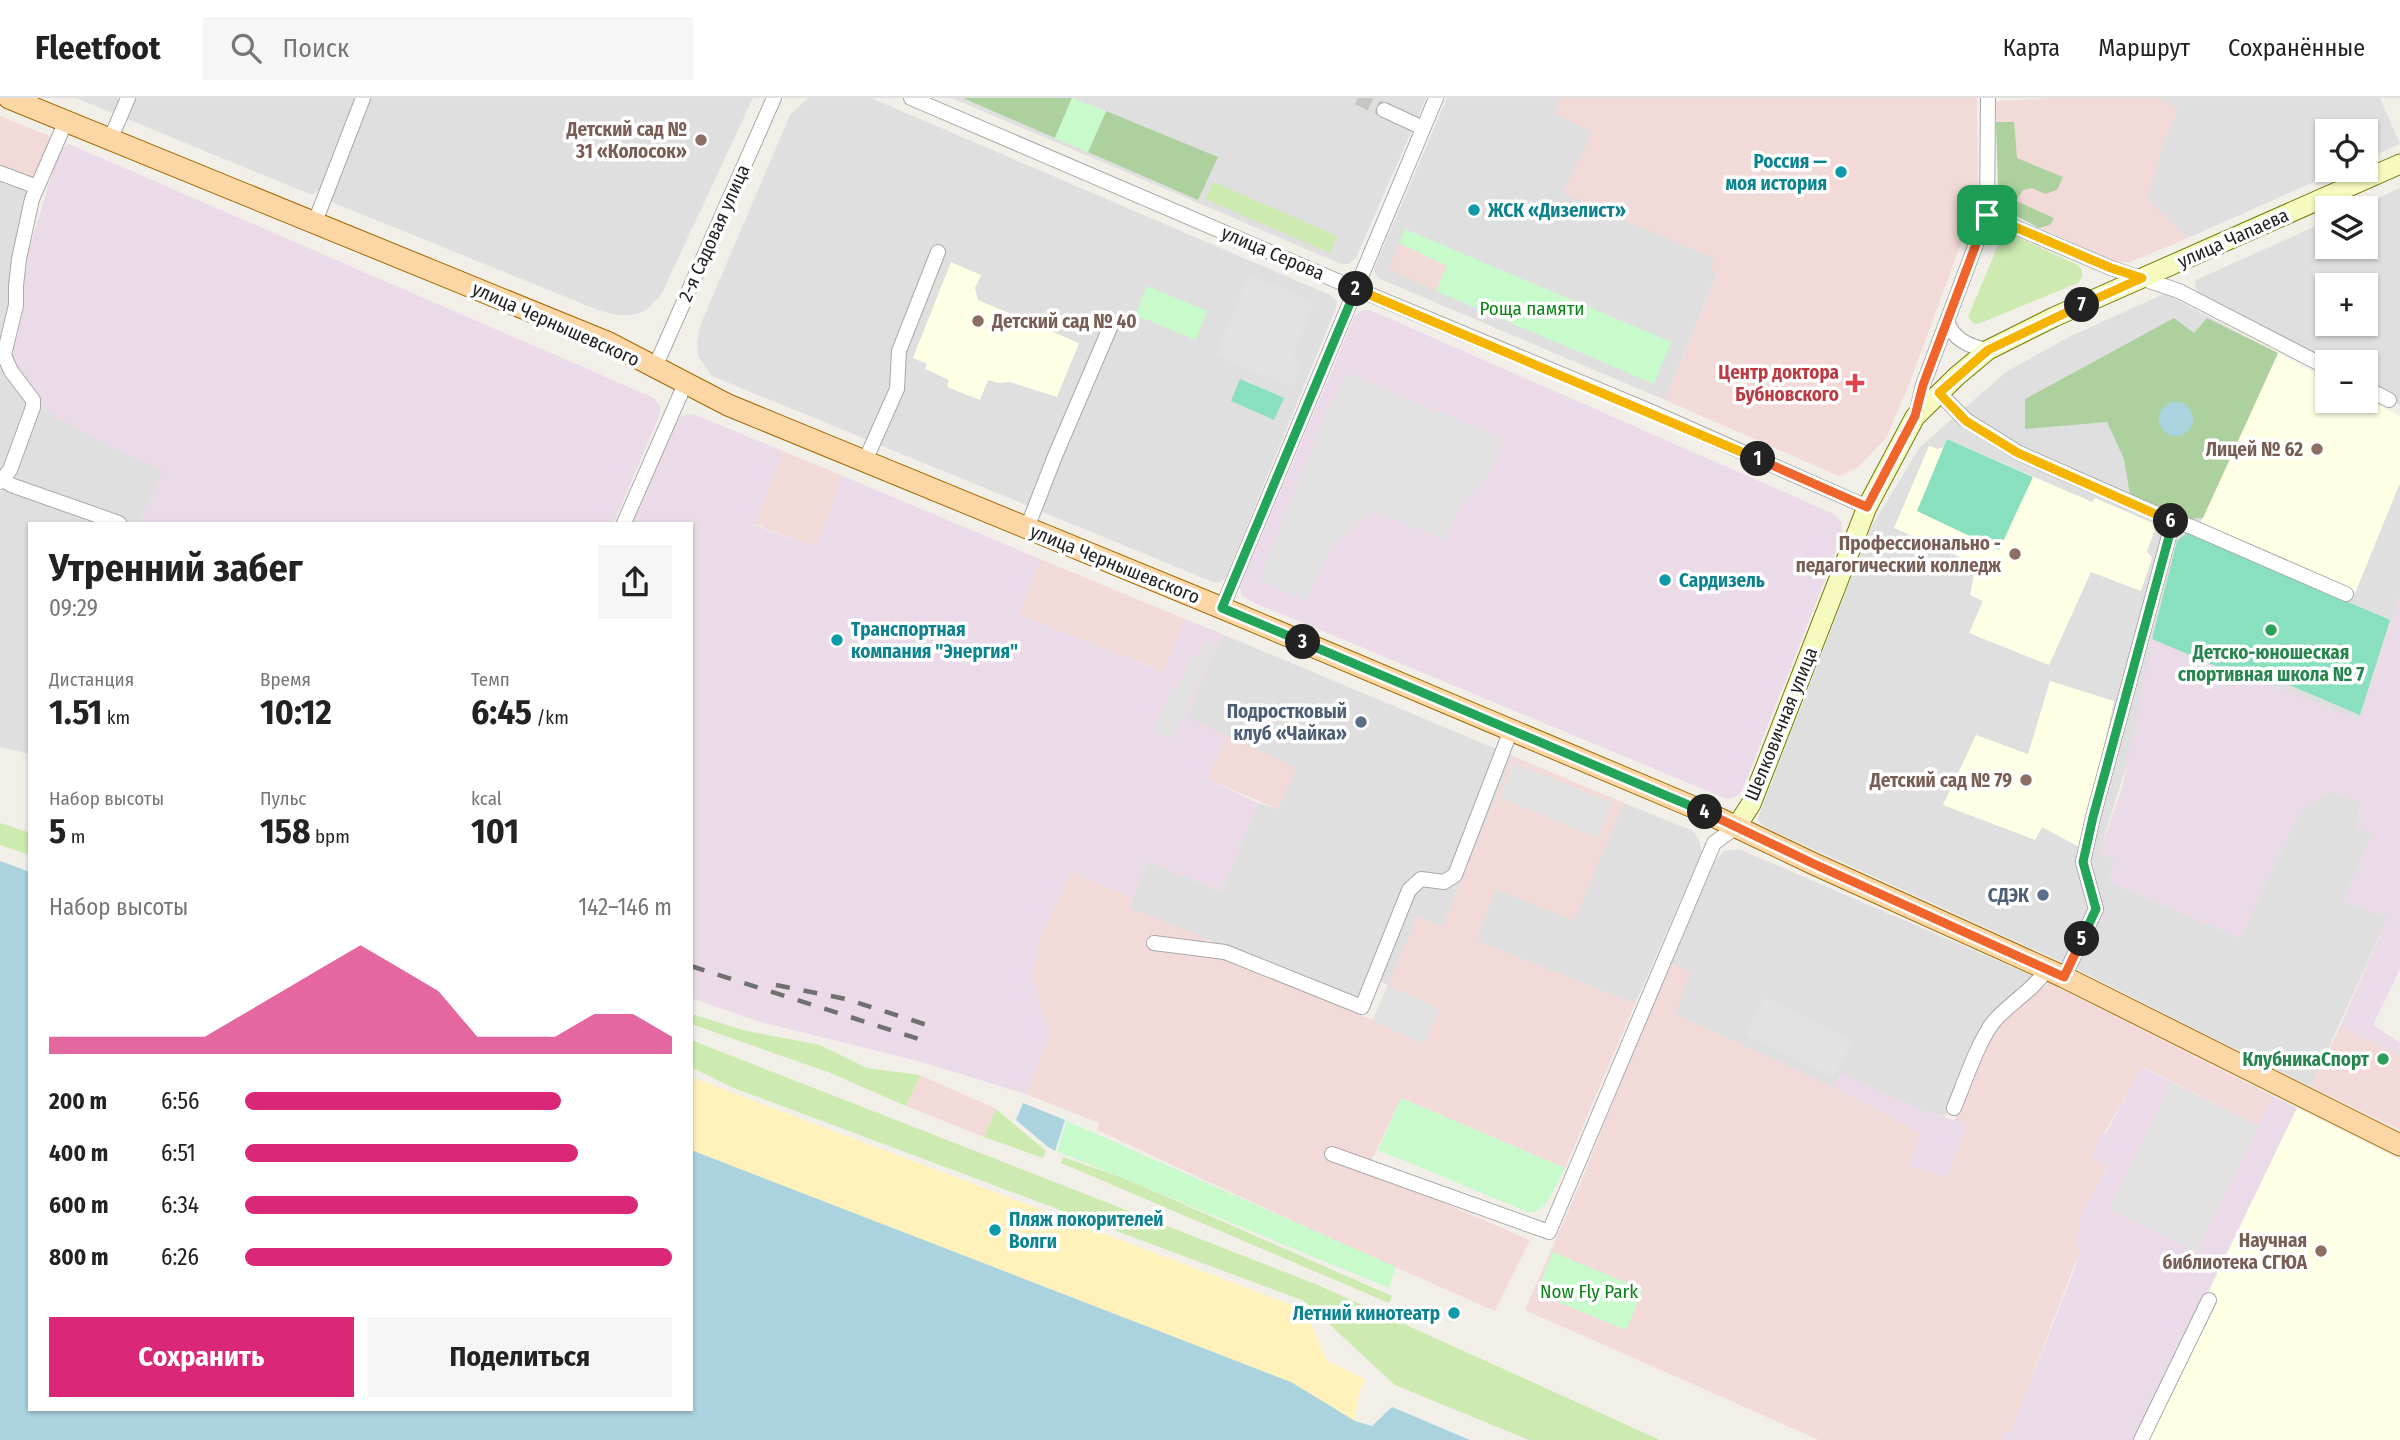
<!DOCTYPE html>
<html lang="ru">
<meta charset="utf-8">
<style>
:root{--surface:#fff;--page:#f6f6f6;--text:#222;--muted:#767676;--line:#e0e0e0;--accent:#db2777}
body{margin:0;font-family:"Fira Sans Condensed",sans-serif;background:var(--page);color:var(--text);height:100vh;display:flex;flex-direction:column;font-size:26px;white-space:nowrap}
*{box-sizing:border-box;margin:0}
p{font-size:23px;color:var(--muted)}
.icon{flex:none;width:38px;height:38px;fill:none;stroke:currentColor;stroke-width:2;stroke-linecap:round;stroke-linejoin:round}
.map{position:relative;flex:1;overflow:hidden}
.panel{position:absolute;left:28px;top:424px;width:665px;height:889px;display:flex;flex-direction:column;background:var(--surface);border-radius:0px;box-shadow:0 2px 5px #0004}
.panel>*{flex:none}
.fabs{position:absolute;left:2315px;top:21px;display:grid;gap:14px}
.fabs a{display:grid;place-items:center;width:63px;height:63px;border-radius:0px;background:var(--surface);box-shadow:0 2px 5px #0004;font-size:35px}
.pin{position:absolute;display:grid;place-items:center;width:60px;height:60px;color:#fff;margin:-30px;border-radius:14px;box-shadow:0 4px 10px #0006}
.km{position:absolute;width:35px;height:35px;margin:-18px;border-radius:50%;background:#222;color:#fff;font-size:19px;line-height:35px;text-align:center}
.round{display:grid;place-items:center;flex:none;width:74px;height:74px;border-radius:0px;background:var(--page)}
.headline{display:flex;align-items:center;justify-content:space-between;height:119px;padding:0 21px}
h1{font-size:38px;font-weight:700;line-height:52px}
.stats{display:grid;grid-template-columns:repeat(3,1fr);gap:10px;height:119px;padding:7px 21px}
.stats div{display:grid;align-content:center}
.stats b{font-size:35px;font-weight:700}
.stats small{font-size:19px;font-weight:400}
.stats p{font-size:19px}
.chart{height:196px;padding:14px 21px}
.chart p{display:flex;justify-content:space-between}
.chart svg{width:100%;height:126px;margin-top:7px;fill:var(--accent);opacity:.7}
.cta{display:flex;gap:14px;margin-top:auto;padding:14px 21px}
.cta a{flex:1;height:80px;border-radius:0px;background:var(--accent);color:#fff;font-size:28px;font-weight:700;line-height:80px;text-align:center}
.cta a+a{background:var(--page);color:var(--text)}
ul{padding:0 21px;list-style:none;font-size:23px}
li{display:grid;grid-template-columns:112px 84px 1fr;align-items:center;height:52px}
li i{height:18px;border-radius:9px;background:var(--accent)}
header{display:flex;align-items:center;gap:42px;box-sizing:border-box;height:98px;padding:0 35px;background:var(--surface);border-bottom:2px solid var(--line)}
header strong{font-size:33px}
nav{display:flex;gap:38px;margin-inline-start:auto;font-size:24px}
.search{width:490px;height:63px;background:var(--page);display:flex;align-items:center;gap:18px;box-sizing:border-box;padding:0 24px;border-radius:0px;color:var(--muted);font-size:26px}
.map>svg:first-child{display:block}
</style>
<header>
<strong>Fleetfoot</strong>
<div class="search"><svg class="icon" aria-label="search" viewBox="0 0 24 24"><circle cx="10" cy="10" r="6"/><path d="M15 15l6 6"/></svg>Поиск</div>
<nav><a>Карта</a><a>Маршрут</a><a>Сохранённые</a></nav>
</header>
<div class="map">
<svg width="2400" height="1342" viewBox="0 0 2400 1342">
<rect width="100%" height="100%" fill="#f2efe9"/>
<g fill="#e0dfdf" fill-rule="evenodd">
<polygon points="76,0 355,0 320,91 312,97"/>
<polygon points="369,0 753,0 661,197 646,212 633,217 616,217 598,212 334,105 331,102 332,95"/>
<polygon points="808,0 871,0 1330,197 1337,203 1336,210 1226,479 1221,484 1213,484 712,278 698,258 697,245 700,228 790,17"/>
<polygon points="952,0 1426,0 1356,160 1349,166 1341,166"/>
<polygon points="1447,0 1560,0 1555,15 1593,34 1564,95 1716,161 1717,175 1665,302 1380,181 1376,177 1374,171"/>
<polygon points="2158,0 2380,0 2400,46 2366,61 2366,33 2328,33 2328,72 2341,72 2188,140 2147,101 2161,53 2178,11"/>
<polygon points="0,78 27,89 29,96 13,158 9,189 29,309 7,369 0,375"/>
<path d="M2400 90V307L2366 288V264H2328L2200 197 2195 188 2196 182 2327 123 2328 149H2366V110H2356ZM2328 187H2366V226H2328Z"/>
<polygon points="2168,194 2172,199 2205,217 2327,281 2328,303 2366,303 2366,300 2400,318 2400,496 2359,621 2335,613 2127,666 2099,755 2116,762 2108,783 2240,840 2300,714 2330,693 2361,703 2357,730 2372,735 2343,803 2388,819 2311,989 2077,871 1767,730 1757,722 1871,429 1920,349 2006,274 2071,238"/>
<polygon points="39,309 108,347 164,373 139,425 125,425 16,384 13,376"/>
<polygon points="4,391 110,425 30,425 30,656 0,649 0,394"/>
<polygon points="1222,536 1513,658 1442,829 1417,819 1388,887 1368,879 1358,903 1129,810 1148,763 1222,794 1258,705 1278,711 1295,670 1186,619"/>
<polygon points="1624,705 1693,733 1699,742 1702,754 1635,906 1476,843 1496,790 1574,822"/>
<polygon points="1739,751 2033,878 2032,883 1994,911 1945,1019 1926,1014 1840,976 1832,989 1675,916 1669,864 1716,762 1724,753"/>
</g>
<g fill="#f2dad9">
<polygon points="1560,0 1977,0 1978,93 1973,113 1910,284 1886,340 1857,370 1839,378 1665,302 1717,176 1710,173 1715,161 1563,95 1592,34 1555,15"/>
<polygon points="2053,0 2158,0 2178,11 2161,53 2147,101 2188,140 2130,164 2116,164 2010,116 2003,111 1998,89 1996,3"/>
<polygon points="0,18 49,38 50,42 34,82 0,72"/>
<polygon points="1399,145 1447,168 1436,193 1388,170"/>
<polygon points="783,353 843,378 816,449 754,426"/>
<polygon points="1040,461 1185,521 1165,574 1019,517"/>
<polygon points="1227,638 1296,670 1278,711 1207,681"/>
<polygon points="1513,658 1624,705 1574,823 1496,791 1476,843 1635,906 1565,1070 1401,1000 1367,1072 1530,1142 1495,1213 1336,1143 1097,1032 1099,1025 1026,996 1049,937 1031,874 1039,853 1035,850 1071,774 1133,800 1129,810 1207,841 1202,854 1234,862 1340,907 1423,946 1439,911 1388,887 1417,819 1442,829"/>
<polygon points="1669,864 1691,874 1675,916 1832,989 1920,1034 1947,1079 1967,1026 1954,1022 1997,925 2049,885 2273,998 2259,1027 2143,969 2090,1059 2108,1069 2082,1113 2081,1150 2010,1336 2005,1334 2001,1342 1819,1342 1525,1212 1583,1079"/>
<polygon points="2340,929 2400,957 2400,1032 2311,989"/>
<polygon points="920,977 996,1011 984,1039 906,1008"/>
</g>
<g fill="#ebdbe8">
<polygon points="69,46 654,300 660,308 660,316 614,425 139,425 163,373 108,347 39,309 8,258 19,184 56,63 61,51"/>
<polygon points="1362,212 1370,212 1834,416 1841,424 1843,436 1742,693 1735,699 1727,701 1250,503 1242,498 1240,489 1355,218"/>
<polygon points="693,316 783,353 754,427 816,449 843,378 1040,461 1019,517 1164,574 1185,521 1222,536 1186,619 1227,638 1207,681 1258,705 1222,794 1148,763 1133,800 1071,774 1035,850 1039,853 1031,874 1049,937 1026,996 918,963 760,924 691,900 691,425 631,425 674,325 681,318"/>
<polygon points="2400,496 2400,871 2373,927 2400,945 2400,957 2340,929 2388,819 2343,803 2372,735 2357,730 2361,703 2330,693 2300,714 2240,840 2108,783 2116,763 2099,755 2122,690 2152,541 2254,584 2256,582 2260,583 2359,621"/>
<polygon points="2142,969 2172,984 2109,1111 2196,1154 2273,998 2297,1010 2136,1342 2001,1342 2005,1333 2010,1335 2073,1175 2081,1150 2076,1149 2082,1113 2108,1070 2090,1059 2102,1034 2106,1035"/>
<polygon points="1840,975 1926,1014 1967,1026 1947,1079 1910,1068 1920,1034 1832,989"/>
</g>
<g fill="#ffffe5">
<polygon points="951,164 981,177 975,190 978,202 1079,245 1057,299 1010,284 998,285 988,282 980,302 947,289 949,282 925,271 927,266 913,260"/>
<polygon points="2278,255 2327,281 2328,303 2366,303 2366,300 2400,318 2400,385 2355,495 2199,428"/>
<polygon points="1947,341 2092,404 2095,400 2157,427 2147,453 2152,460 2141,493 2091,474 2049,567 1969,535 1983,503 1970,497 1976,466 1894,430 1929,348 1937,351 1944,349"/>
<polygon points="2050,583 2114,603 2081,750 2042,729 2035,742 1943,707 1976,637 2028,656"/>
<polygon points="2297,1010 2400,1062 2400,1342 2148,1342 2218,1204 2207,1198"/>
</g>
<g fill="#cdebb0">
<polygon points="1213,84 1337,138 1330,155 1205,101"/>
<polygon points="2004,133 2078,167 2082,172 2082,179 2078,185 1978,226 1973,225 1968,219"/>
<polygon points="0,725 30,735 30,757 0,747"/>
<polygon points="691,916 747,933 820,947 867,970 920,977 906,1008 828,974 691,926"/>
<polygon points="691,942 1318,1187 1660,1342 1529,1342 1395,1287 1304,1203 731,989 691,969"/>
<polygon points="996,1011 1046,1053 1043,1060 984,1039"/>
<polygon points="1063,1059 1126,1081 1392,1198 1389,1205 1061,1065"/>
</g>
<g fill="#add19e">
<polygon points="963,0 1072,0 1055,40"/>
<polygon points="1106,13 1218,59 1198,102 1088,54"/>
<polygon points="1996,24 2014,24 2017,60 2063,79 2057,92 2045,96 2032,90 2023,92 2016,103 2054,120 2050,127 2039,130 2003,111 1998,89"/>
<polygon points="2174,220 2194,235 2207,220 2278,255 2203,420 2182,421 2130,397 2124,361 2107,324 2025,331 2025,301"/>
</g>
<polygon fill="#fff1ba" points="691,979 1305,1212 1327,1263 1365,1281 1359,1295 1355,1323 1291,1284 691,1052"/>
<g fill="#c8facc">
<polygon points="1072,0 1106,13 1088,54 1055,40"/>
<polygon points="1405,131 1671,244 1654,286 1436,193 1447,168 1399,145"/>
<polygon points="1147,188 1207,213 1196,242 1135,217"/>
<path d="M1401 1000 1565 1070C1556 1085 1549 1112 1530 1115L1378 1052Z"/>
<polygon points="1067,1023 1396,1169 1389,1190 1057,1053"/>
<polygon points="1553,1154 1643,1192 1626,1232 1536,1195"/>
</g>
<g fill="#88e0be">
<polygon points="1240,281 1284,300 1274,322 1231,303"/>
<polygon points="1947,341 2033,379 1999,452 1917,413"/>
<polygon points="2187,435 2390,522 2360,617 2264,576 2260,583 2256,582 2254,584 2152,541 2177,443"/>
</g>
<g fill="#e2e2e2">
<polygon points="1249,177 1315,204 1292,260 1302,265 1292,289 1216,258"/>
<polygon points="1347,275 1503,341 1487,379 1461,407 1445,442 1372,412 1331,450 1306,504 1259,482 1329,309"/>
<polygon points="1205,544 1215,548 1171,642 1153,633 1172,591 1176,592 1193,556 1198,558"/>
<polygon points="1514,665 1612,705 1597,740 1500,700"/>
<polygon points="1388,887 1439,911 1423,946 1372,923"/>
<polygon points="1765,899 1852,942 1833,979 1746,936"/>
<polygon points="2172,984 2259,1027 2196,1154 2109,1111"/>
</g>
<g fill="#aad3df">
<circle cx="2176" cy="321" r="17"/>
<polygon points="0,763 30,774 30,1311 691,1311 691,1052 1291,1284 1355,1323 1372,1328 1392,1309 1470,1342 0,1342"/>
<polygon points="1023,1005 1065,1022 1055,1053 1047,1048 1016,1022"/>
</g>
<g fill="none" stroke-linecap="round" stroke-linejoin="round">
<polyline stroke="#c8c6c1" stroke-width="14" stroke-dasharray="14 7" stroke-linecap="butt" points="1358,0 1384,12"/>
<defs>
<g id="street">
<polyline points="911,0 1335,182 1652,314 1867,409"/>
<polyline points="1384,12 1423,30"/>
<polyline points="110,42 128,0"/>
<polyline points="0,75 37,89"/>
<polyline points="1987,117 2111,170 2179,193 2328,270"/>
<polyline points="315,124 363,0"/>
<path d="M1947 223C1953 242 1970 249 1988 252"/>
<polyline points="655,269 774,0"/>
<polyline points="2366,290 2389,302"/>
<polyline points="1939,295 1966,322 2019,355 2173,423 2192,429 2346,496"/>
<polyline points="1916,317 1923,287 1987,117 1988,0"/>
<polyline points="865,363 897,291 899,253 938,154"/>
<polyline points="3,381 11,387 119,425"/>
<polyline points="0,384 10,372 33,309 33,302 11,273 4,257 16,207 16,188 19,161 32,101 66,23"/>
<polyline points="624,425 685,286"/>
<polyline points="1027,430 1055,358 1112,225"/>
<polyline points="1222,510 1436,0"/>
<polyline points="1154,845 1225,854 1362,909 1409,792 1421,781 1444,784 1455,777 1511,632"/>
<polyline points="2064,879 2096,811 2083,764 2093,719 2173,423"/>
<path d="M1954 1010C1964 986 1980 938 1996 921 2013 903 2033 892 2047 871"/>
<polyline points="1332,1056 1549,1134 1714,745 1736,729"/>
<polyline points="2141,1342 2209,1202"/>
</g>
<polyline id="secondary" points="1736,729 1751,706 1867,409 1915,319 1957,278 1988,252 2054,219 2400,66"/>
<polyline id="primary" points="9,0 609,245 728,307 1222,510 1705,714 1814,766 2064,879 2400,1047"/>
</defs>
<use href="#street" stroke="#a9a9a9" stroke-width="16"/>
<use href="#secondary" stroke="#707d05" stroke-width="21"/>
<use href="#primary" stroke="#a06b00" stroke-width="23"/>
<use href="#street" stroke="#fff" stroke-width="14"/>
<use href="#secondary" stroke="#f7fabf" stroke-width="19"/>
<use href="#primary" stroke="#fcd6a4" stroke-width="21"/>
<g stroke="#707070" stroke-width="4.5" stroke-dasharray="14 14" stroke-linecap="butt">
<polyline points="691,868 922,942"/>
<polyline points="776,887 846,901 927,927"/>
</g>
</g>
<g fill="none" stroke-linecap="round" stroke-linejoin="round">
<defs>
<polyline id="split-1" points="1758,361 1867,409 1915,318 1923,287 1987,117"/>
<polyline id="split-2" points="1356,191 1758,361"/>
<polyline id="split-3" points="1303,544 1222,510 1356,191"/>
<polyline id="split-4" points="1303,544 1705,714"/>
<polyline id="split-5" points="1705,714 1814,766 2064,879 2082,841"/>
<polyline id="split-6" points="2082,841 2096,811 2083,764 2093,719 2173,424 2171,423"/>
<polyline id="split-7" points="2082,207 1988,252 1939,295 1966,323 2018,355 2171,423"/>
<polyline id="split-8" points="1987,117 2111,170 2142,180 2082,207"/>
</defs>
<use href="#split-1" stroke="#fff" stroke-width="14"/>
<use href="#split-2" stroke="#fff" stroke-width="14"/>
<use href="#split-3" stroke="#fff" stroke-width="14"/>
<use href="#split-4" stroke="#fff" stroke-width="14"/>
<use href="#split-5" stroke="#fff" stroke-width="14"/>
<use href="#split-6" stroke="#fff" stroke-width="14"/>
<use href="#split-7" stroke="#fff" stroke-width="14"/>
<use href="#split-8" stroke="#fff" stroke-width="14"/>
<use href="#split-1" stroke="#f0652b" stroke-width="9"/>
<use href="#split-2" stroke="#f5b400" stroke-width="9"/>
<use href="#split-3" stroke="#22a559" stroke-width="9"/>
<use href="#split-4" stroke="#22a559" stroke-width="9"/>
<use href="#split-5" stroke="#f0652b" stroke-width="9"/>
<use href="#split-6" stroke="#22a559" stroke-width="9"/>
<use href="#split-7" stroke="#f5b400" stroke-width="9"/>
<use href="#split-8" stroke="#f5b400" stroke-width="9"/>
</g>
<g fill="#8d6e63" stroke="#fff" stroke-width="2.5">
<circle cx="701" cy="42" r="7"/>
<circle cx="978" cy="223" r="7"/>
<circle cx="2317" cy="351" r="7"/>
<circle cx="2015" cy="456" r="7"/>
<circle cx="2026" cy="682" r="7"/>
<circle cx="2321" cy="1153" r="7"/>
</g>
<g fill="#0f9aa8" stroke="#fff" stroke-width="2.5">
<circle cx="1841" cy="74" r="7"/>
<circle cx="1474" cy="112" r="7"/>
<circle cx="1665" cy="482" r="7"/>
<circle cx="837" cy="542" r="7"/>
<circle cx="995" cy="1132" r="7"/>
<circle cx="1454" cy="1215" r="7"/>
</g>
<path fill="#e0444e" stroke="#fff" stroke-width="2.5" d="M1851.5 274.5h7v7h7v7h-7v7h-7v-7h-7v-7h7z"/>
<g fill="#2e9e5b" stroke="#fff" stroke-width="2.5">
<circle cx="2271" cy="532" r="7"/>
<circle cx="2383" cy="961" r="7"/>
</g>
<g fill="#5c6f8a" stroke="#fff" stroke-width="2.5">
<circle cx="1361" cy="624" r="7"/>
<circle cx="2043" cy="797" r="7"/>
</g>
<g text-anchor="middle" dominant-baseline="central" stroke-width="7" stroke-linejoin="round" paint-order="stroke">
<g font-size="19" font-weight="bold" fill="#785e54" stroke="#fff" text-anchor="end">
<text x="687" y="31">Детский сад №<tspan x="687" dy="22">31 «Колосок»</tspan></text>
<text x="992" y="223" text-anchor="start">Детский сад № 40</text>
<text x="2303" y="351">Лицей № 62</text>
<text x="2001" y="445">Профессионально -<tspan x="2001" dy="22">педагогический колледж</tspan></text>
<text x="2012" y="682">Детский сад № 79</text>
<text x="2307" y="1142">Научная<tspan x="2307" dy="22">библиотека СГЮА</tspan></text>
</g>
<g font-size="19" font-weight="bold" fill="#0d838f" stroke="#fff" text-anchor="start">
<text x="1827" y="63" text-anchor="end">Россия —<tspan x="1827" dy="22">моя история</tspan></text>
<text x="1488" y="112">ЖСК «Дизелист»</text>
<text x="1679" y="482">Сардизель</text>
<text x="851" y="531">Транспортная<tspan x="851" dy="22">компания "Энергия"</tspan></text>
<text x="1009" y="1121">Пляж покорителей<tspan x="1009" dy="22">Волги</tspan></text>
<text x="1440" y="1215" text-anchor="end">Летний кинотеатр</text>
</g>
<g font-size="19" fill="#222" stroke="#fff">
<text transform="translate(714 135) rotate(-66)">2-я Садовая улица</text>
<text transform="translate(2233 140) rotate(-24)">улица Чапаева</text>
<text transform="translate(1273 155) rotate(23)">улица Серова</text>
<text transform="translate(556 226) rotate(24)">улица Чернышевского</text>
<text transform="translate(1115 466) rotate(22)">улица Чернышевского</text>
<text transform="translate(1781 626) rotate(-68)">Шелковичная улица</text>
</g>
<g font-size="19" fill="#0c8416" stroke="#fff">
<text x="1532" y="210">Роща памяти</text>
<text x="1589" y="1193">Now Fly Park</text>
</g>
<g font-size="19" font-weight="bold" fill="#be3a42" stroke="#fff" text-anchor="end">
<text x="1839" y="274">Центр доктора<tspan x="1839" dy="22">Бубновского</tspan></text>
</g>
<g font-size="19" font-weight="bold" fill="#27864d" stroke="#fff">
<text x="2271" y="554">Детско-юношеская<tspan x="2271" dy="22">спортивная школа № 7</tspan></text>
<text x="2369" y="961" text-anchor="end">КлубникаСпорт</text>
</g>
<g font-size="19" font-weight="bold" fill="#4e5e75" stroke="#fff" text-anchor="end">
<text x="1347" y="613">Подростковый<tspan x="1347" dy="22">клуб «Чайка»</tspan></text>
<text x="2029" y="797">СДЭК</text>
</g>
</g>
</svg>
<div class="fabs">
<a><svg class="icon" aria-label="locate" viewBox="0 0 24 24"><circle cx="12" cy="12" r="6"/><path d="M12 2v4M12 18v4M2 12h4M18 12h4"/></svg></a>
<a><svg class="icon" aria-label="layers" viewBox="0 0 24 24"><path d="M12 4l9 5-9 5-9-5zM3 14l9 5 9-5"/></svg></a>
<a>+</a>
<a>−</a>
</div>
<div class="pin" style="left:1987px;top:117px;background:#1e9e55"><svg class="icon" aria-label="arrive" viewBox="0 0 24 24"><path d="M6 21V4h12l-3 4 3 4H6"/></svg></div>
<b class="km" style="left:1758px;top:361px">1</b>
<b class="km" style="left:1356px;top:191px">2</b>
<b class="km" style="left:1303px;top:544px">3</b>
<b class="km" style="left:1705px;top:714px">4</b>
<b class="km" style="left:2082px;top:841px">5</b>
<b class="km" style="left:2171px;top:423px">6</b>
<b class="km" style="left:2082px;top:207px">7</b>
<section class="panel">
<div class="headline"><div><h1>Утренний забег</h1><p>09:29</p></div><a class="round"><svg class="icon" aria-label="share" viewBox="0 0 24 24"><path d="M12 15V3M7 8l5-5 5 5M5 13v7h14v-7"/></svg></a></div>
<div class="stats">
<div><p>Дистанция</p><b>1.51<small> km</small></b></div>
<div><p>Время</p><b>10:12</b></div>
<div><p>Темп</p><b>6:45<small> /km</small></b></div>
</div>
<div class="stats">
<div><p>Набор высоты</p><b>5<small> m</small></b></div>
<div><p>Пульс</p><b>158<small> bpm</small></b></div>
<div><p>kcal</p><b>101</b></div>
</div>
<div class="chart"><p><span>Набор высоты</span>142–146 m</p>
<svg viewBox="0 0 160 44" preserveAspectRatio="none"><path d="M0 44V38L10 38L20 38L30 38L40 38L50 30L60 22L70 14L80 6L90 14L100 22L110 38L120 38L130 38L140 30L150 30L160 38V44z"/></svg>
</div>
<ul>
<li><b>200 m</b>6:56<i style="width:74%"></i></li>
<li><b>400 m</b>6:51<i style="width:78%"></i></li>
<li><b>600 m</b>6:34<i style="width:92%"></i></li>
<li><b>800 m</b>6:26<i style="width:100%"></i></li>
</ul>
<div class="cta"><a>Сохранить</a><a>Поделиться</a></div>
</section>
</div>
